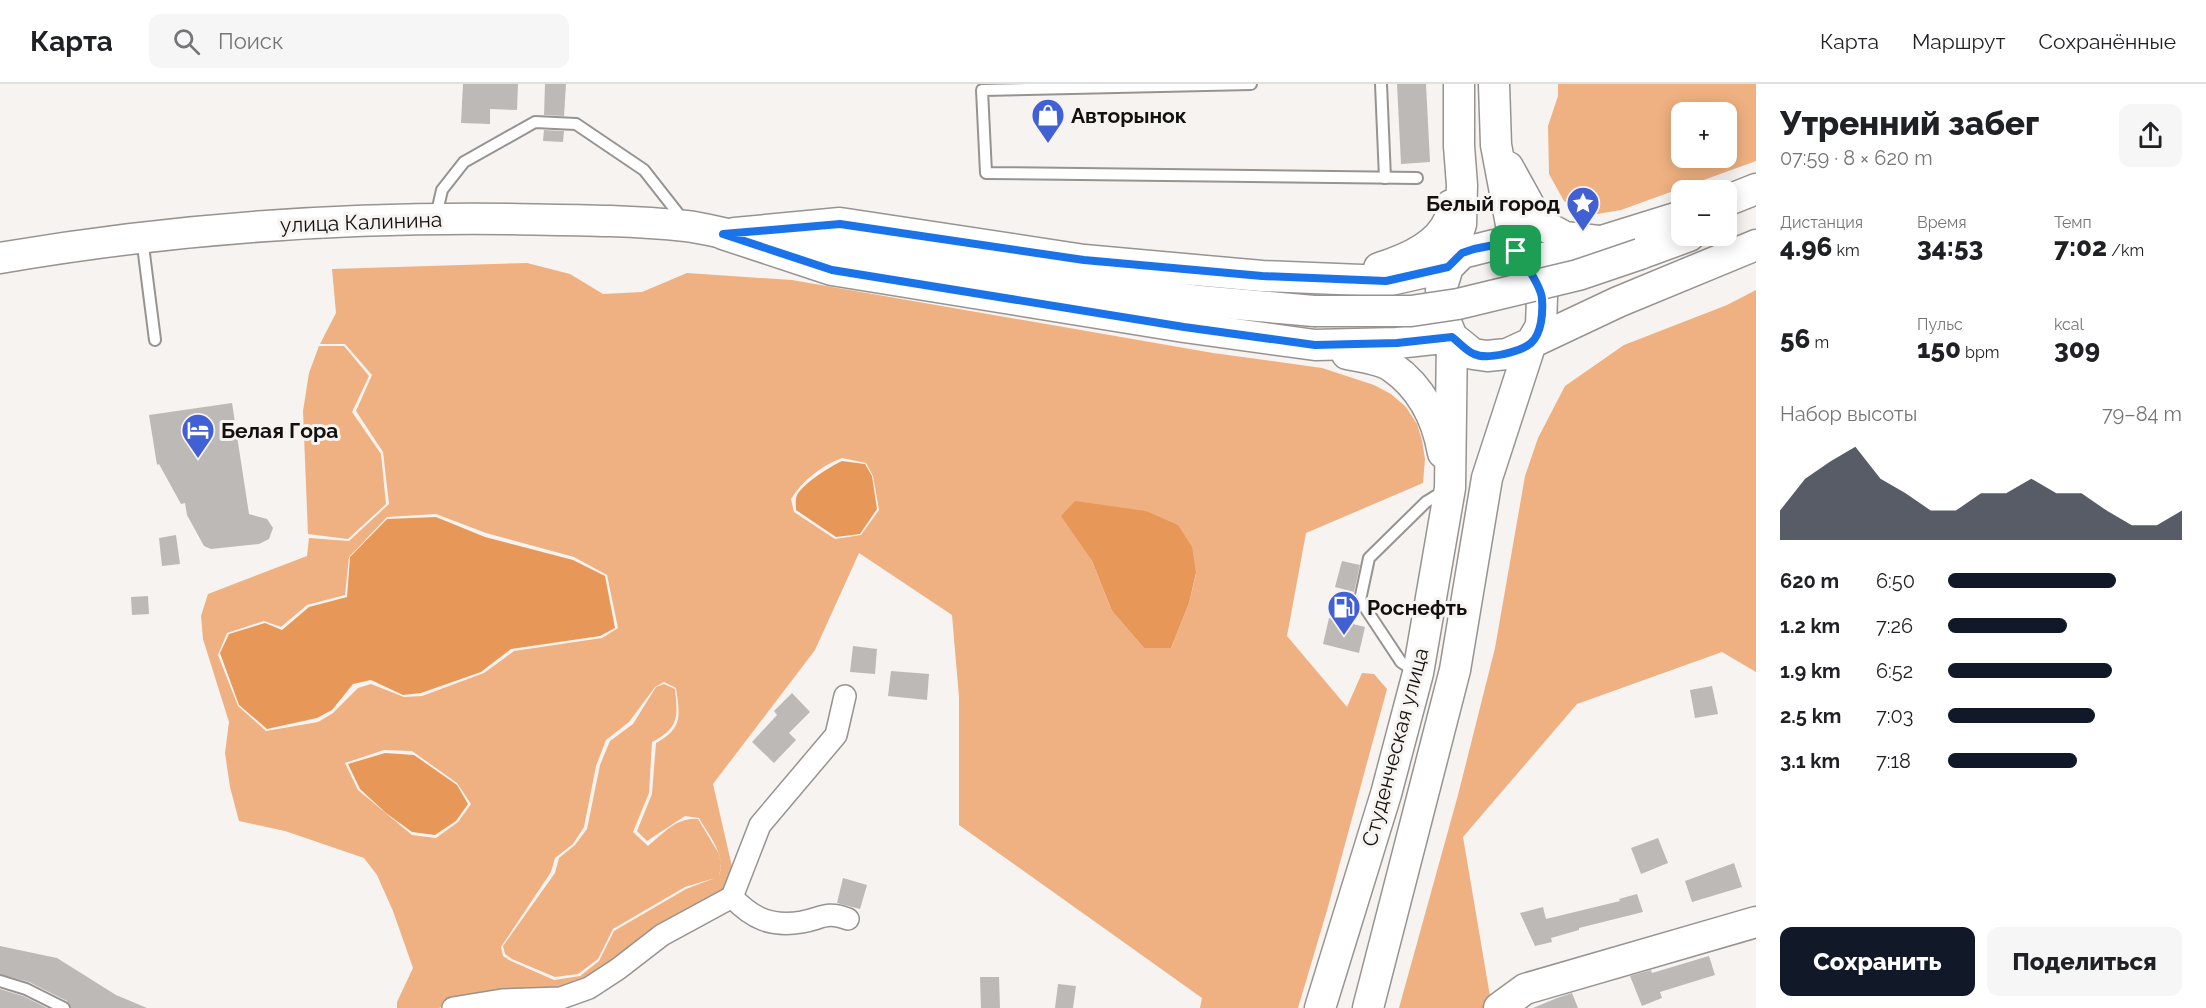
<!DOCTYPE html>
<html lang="ru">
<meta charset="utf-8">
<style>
:root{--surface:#fff;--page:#f6f6f6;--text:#202124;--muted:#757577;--line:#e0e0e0;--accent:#111827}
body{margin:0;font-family:Raleway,sans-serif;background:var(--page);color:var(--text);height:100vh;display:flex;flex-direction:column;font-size:22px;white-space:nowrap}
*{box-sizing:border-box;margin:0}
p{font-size:20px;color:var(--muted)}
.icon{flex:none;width:33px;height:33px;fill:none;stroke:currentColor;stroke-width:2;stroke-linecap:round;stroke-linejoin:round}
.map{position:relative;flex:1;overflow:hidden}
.sheet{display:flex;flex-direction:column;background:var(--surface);width:450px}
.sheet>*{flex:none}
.tools{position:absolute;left:1671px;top:18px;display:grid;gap:12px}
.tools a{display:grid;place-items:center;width:66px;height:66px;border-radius:12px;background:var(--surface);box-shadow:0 3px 15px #0003;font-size:30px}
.pin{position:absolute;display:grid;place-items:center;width:51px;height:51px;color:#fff;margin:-26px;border-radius:12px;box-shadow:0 3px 9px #0006}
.round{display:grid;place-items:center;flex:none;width:63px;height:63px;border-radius:12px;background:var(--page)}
.overview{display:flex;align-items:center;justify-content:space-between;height:102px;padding:0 24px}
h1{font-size:33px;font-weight:800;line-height:45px}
.figures{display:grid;grid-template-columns:repeat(3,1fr);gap:9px;height:102px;padding:6px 24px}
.figures div{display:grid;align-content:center}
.figures b{font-size:26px;font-weight:800}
.figures small{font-size:16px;font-weight:400}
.figures p{font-size:16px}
.chart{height:168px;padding:12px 24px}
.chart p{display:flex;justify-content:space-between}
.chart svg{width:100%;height:108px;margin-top:6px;fill:var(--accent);opacity:.7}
.button{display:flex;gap:12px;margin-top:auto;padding:12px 24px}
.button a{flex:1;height:69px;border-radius:12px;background:var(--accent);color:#fff;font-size:24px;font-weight:800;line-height:69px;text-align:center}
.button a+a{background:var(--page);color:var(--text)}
ul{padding:0 24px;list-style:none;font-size:20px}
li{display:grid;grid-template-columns:96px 72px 1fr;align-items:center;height:45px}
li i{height:15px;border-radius:8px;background:var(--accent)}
header{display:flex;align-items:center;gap:36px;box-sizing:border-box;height:84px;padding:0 30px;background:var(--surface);border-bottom:2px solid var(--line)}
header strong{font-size:28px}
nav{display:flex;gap:33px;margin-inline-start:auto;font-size:21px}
.search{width:420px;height:54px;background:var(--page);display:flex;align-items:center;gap:15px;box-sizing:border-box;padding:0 21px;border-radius:12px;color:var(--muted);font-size:22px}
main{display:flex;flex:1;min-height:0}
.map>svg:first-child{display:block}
</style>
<header>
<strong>Карта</strong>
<div class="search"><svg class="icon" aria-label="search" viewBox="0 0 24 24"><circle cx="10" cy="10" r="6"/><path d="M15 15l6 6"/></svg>Поиск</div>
<nav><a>Карта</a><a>Маршрут</a><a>Сохранённые</a></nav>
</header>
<main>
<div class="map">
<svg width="1756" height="924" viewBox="0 0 1756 924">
<rect width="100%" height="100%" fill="#f7f3f0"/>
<g fill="#efb181" fill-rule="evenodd">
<path d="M1558 0H1756V77L1621 126 1597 130 1580 126 1564 117 1549 90 1548 42 1558 12ZM1682 28H1726V74H1682Z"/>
<path d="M527 179 570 190 603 210 642 208 687 189 792 196 1213 269 1322 284 1374 301 1391 310 1406 323 1417 340 1422 356 1425 375 1423 399 1306 449 1287 552 1347 623 1362 589 1374 590 1387 605 1328 823 1298 924H1200L1202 914 959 741V613L952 531 859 469 815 566 713 700 733 787 726 812 587 902 453 916 439 924H397V918L413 884 393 827 377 791 364 774 285 747 239 737 230 703 225 669 229 638 203 555 201 532 208 510 307 472 309 454 349 457 389 420 383 368 356 327 372 291 345 260H320L336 229 332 185ZM842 374 866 379 873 392 879 426 861 451 835 455 794 428 791 415C803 396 821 382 842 374ZM436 430 486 449 574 473 607 491 618 544 602 554 514 567 484 589 422 612 404 613 371 600 358 604 333 629 318 638 266 647 238 622 218 571 227 549 264 537 281 543 307 521 345 511 349 473 387 433ZM1062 432 1196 490 1189 519 1171 564H1144L1112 527 1092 477ZM664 598 676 604C680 632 683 644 656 659L652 710 637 747 647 757 685 732 699 734C710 753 726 771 719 792L721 782 719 770 698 735C677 733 664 749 648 762L633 748 649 709 652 658C679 644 678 633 675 605L664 600 656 603 633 640 610 657 600 681 587 745 575 761 559 774 555 789 503 862 505 870 512 875 555 893 578 890 598 875 613 845 685 803 715 794 686 805 614 847 599 877 580 892 554 896 511 877 503 872 501 863 551 788 555 774 573 760 584 743 596 682 606 656 629 638 655 603ZM384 666 412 667 457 699 471 720 458 738 436 754 412 751 358 706 345 679Z"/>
<polygon points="1756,206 1756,588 1722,568 1577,620 1463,753 1492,924 1399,924 1458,711 1495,564 1525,392 1538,354 1565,302 1624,261 1727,221"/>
<polygon points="319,262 344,262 369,292 352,328 381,370 386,420 348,455 308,450 303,327 309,289"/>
</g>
<g fill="#e79858">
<path d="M842 377 865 380 872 392 877 425 860 450 836 453 796 426C796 421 795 416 797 411 804 399 829 383 842 377Z"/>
<polygon points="1075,417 1146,427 1178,441 1192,463 1196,489 1189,519 1171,564 1144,564 1112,527 1092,477 1061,432"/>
<polygon points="436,433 485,453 573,476 605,492 615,544 600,552 511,565 481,588 421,609 403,611 371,596 353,600 332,626 317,634 267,645 239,621 220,569 229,550 265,539 282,546 309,523 347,513 350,473 387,435"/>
<polygon points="385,669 414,671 457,701 468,720 456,737 435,751 412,748 386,729 360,705 348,680"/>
</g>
<g fill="#bdb9b6">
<polygon points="463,0 518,0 517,26 490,25 490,40 461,39"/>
<polygon points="545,0 566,0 564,32 544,31"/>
<polygon points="1397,0 1426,0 1430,78 1401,80"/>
<polygon points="544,46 564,47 563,58 543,57"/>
<polygon points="232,319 249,430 267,435 273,444 269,455 259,460 211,465 204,462 187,431 185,419 181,420 159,380 157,381 149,331"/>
<polygon points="176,451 180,480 162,482 159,454"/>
<polygon points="1342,477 1360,481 1354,508 1335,503"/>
<polygon points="148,512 149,530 132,531 131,513"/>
<polygon points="1329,534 1365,543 1359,569 1323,560"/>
<polygon points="853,562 877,565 875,590 850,588"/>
<polygon points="891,587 929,590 927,616 888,612"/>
<polygon points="1712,602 1718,630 1695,634 1690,606"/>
<polygon points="792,609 810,628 789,649 796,656 774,679 752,658 777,631 774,627"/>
<polygon points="1658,754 1668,779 1641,790 1631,764"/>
<polygon points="1734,779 1742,803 1692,818 1685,797"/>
<polygon points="843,794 867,801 860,825 837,819"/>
<polygon points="1637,810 1643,828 1579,844 1579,846 1551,854 1552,858 1535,862 1520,829 1543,823 1546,835 1620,817 1619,815"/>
<polygon points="0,862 57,874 116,911 147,924 71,924 67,917 29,898 0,890"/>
<polygon points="1709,872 1715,891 1660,908 1662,914 1642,922 1630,892 1651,886 1652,889"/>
<polygon points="980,893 999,893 1000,924 981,924"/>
<polygon points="1058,900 1076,902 1073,924 1055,924"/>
<polygon points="0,905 23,912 47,924 0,924"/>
<polygon points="1572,909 1578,924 1533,924 1557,914"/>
</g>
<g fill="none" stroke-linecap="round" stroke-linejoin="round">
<defs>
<g id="lane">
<polyline points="1251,0 982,6 986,89 1417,94"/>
<polyline points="1381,0 1385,94"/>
<polyline points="436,132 442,106 464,78 535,38 576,40 644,86 684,137"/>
<polyline points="142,154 155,256"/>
<polyline points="1416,588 1401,578 1360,516 1369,474 1426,418 1444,407"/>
<polyline points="0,897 26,905 64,924"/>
</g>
<g id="street">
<path d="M845 612 836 651 760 741 732 813C753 835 771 843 802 838 823 834 826 827 848 835"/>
<polyline points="453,924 502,916 561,914 589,904 618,885 662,851 732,813"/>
</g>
<g id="secondary">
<polyline points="1494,0 1496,61 1516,167 1533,174 1547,174 1682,132"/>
<polyline points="1508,83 1539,139 1565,153 1598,157"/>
<polyline points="1726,117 1756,105"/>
<polyline points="735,149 840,139 1084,176 1262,192 1386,197 1448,183 1461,140 1462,101 1459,62 1459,0"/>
<polyline points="723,150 832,186 1184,243 1315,261 1397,259 1452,253 1450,404 1418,589 1386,710 1320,924"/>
<polyline points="803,161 1200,217 1314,227"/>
<polygon points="1494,161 1516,167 1542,213 1541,242 1531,259 1507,270 1487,272 1473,270 1452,253 1445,236 1441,206 1448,183 1462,169"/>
<polyline points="1640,170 1689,152"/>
<path d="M0 174C168 145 339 133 509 135 568 136 627 136 686 142 705 144 724 150 744 153"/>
<path d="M1379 184C1405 176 1438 163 1449 136 1451 132 1450 126 1451 121"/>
<path d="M1347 270C1360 273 1381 275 1392 283 1421 303 1437 335 1443 369"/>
<polyline points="1368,924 1455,586 1487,394 1531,259 1618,218 1756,161"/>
<polyline points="1499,924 1525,905 1756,838"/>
</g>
</defs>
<use href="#lane" stroke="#979391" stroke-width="14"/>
<use href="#street" stroke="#979391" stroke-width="24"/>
<use href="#secondary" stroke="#979391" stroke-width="33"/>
<use href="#lane" stroke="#fff" stroke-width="10"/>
<use href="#street" stroke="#fff" stroke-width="21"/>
<use href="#secondary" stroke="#fff" stroke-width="30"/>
<defs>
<polyline id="secondary-bridge" points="1314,227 1411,227 1458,220 1578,191 1640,170"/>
</defs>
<use href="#secondary-bridge" stroke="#979391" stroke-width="33" stroke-linecap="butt"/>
<use href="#secondary-bridge" stroke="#fff" stroke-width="30"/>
</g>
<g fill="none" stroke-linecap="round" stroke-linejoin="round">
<defs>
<path id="route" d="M840 140 1084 176 1262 192 1386 197 1448 183 1462 169 1474 165 1494 161 1516 167C1524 178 1541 202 1542 215 1543 228 1542 249 1531 259 1521 268 1487 276 1474 270 1466 267 1459 258 1452 253L1397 259 1315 261 1184 243 832 186 723 150Z"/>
</defs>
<use href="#route" stroke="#fff" stroke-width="12"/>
<use href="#route" stroke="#1a73e8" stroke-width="8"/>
</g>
<defs>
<symbol id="shop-pin" viewBox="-11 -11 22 30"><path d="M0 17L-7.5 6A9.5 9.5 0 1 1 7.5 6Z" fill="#4160d3" stroke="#f7f3f0"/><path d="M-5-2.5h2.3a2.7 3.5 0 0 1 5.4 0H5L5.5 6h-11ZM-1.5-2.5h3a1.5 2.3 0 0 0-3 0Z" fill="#fff"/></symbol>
<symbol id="sight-pin" viewBox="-11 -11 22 30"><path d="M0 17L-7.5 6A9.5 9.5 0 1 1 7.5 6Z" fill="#4160d3" stroke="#f7f3f0"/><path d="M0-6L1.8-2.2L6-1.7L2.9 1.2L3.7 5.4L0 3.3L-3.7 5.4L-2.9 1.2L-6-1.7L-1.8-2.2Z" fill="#fff"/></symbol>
<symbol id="hotel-pin" viewBox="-11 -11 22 30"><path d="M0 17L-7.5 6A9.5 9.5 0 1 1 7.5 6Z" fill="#4160d3" stroke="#f7f3f0"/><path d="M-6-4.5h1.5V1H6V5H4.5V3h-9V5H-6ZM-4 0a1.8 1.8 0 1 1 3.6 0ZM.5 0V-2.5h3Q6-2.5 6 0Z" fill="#fff"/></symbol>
<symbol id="fuel-pin" viewBox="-11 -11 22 30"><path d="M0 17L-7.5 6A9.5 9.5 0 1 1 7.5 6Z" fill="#4160d3" stroke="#f7f3f0"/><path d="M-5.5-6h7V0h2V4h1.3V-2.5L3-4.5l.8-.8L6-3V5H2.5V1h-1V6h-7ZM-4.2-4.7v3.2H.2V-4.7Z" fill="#fff"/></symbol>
</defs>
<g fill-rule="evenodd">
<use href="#shop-pin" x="1029" y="12" width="38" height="52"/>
<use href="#sight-pin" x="1564" y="100" width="38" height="52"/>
<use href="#hotel-pin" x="179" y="327" width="38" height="52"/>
<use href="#fuel-pin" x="1325" y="504" width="38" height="52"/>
</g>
<g text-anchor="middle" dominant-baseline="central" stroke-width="6" stroke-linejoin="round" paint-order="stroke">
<g font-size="21" font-weight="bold" fill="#121110" stroke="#f7f3f0" text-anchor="start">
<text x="1071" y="31">Авторынок</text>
<text x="1560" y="119" text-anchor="end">Белый город</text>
<text x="221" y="346">Белая Гора</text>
<text x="1367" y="523">Роснефть</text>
</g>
<g font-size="21" fill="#121110" stroke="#f7f3f0">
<text transform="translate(361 138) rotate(-2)">улица Калинина</text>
<text transform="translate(1395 663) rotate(-75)">Студенческая улица</text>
</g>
</g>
</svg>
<div class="tools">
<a>+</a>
<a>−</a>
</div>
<div class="pin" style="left:1516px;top:167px;background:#1e9e55"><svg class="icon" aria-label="arrive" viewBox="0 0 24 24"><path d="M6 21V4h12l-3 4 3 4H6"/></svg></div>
</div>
<section class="sheet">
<div class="overview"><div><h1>Утренний забег</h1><p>07:59 · 8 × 620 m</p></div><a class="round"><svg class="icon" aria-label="share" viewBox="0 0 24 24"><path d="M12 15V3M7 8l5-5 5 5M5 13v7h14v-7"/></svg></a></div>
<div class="figures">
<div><p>Дистанция</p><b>4.96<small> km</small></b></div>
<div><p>Время</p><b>34:53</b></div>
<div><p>Темп</p><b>7:02<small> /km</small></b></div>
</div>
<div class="figures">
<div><b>56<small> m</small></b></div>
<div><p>Пульс</p><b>150<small> bpm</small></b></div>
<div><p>kcal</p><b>309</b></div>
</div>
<div class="chart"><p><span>Набор высоты</span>79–84 m</p>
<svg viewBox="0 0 160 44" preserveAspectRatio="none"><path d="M0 44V32L10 19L20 12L30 6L40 19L50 25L60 32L70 32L80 25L90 25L100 19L110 25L120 25L130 32L140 38L150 38L160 32V44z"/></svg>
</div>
<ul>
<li><b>620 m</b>6:50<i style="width:72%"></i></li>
<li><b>1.2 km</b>7:26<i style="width:51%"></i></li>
<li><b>1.9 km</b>6:52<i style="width:70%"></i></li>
<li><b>2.5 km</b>7:03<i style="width:63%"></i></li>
<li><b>3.1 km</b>7:18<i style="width:55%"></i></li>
</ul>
<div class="button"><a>Сохранить</a><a>Поделиться</a></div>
</section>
</main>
